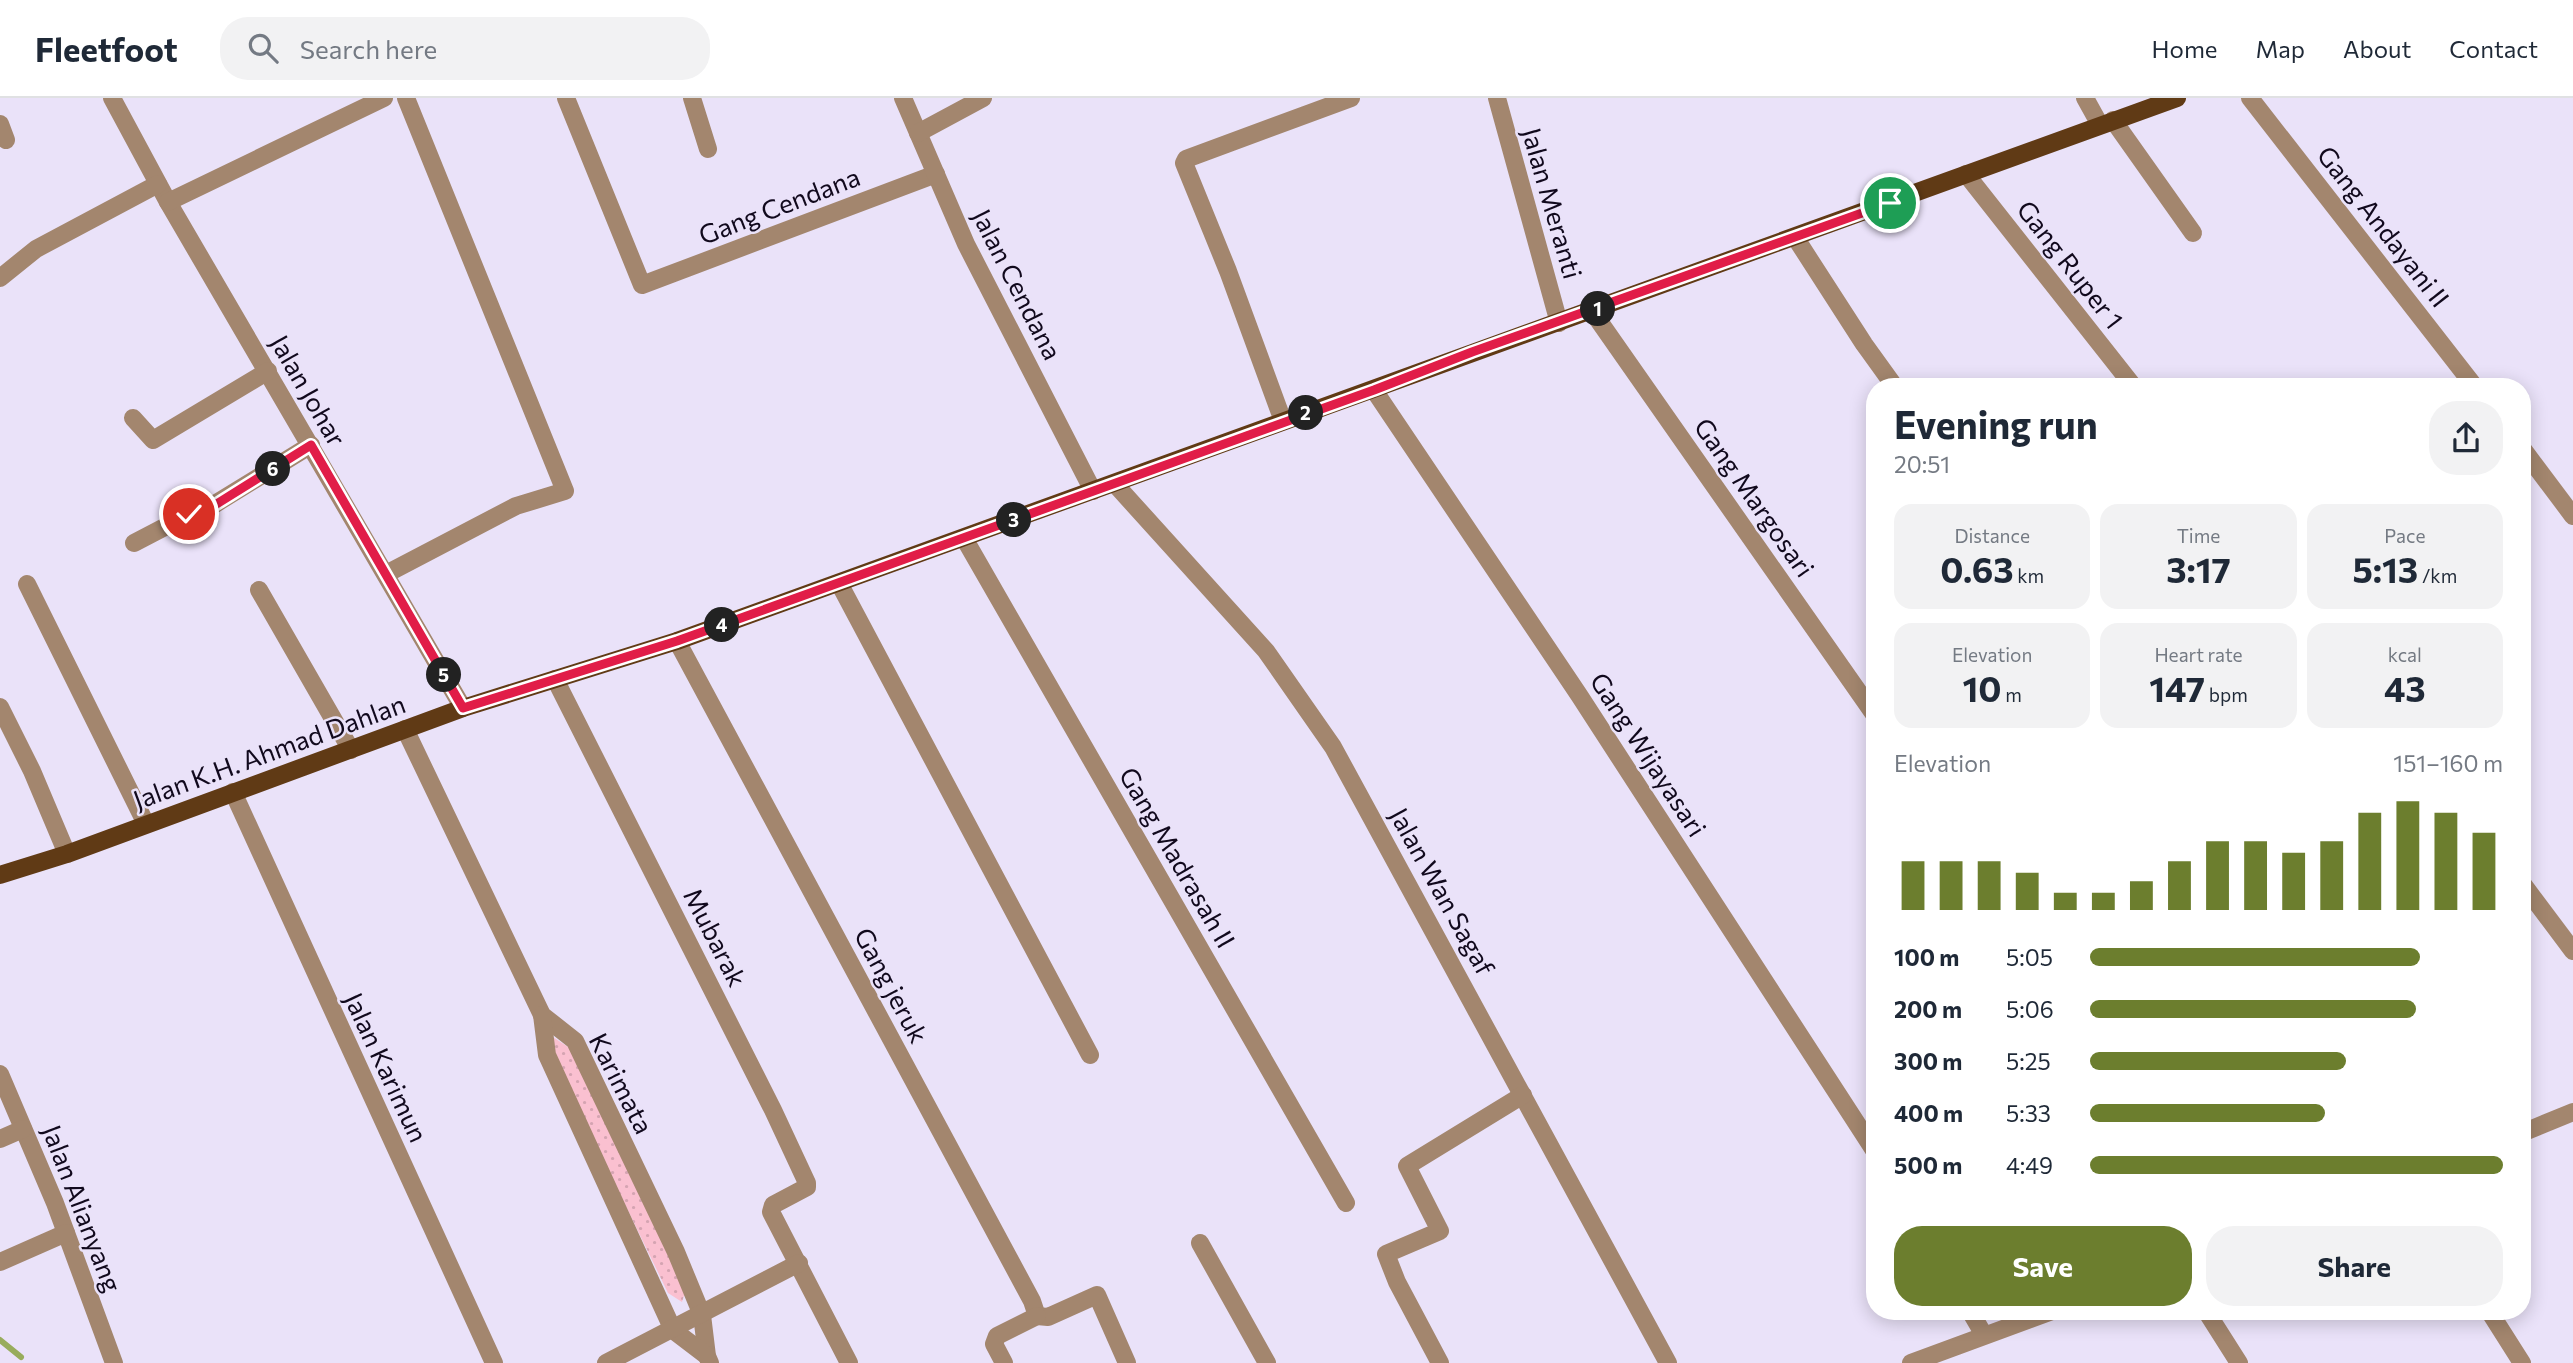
<!DOCTYPE html>
<meta charset="utf-8">
<style>
:root{--surface:#fff;--page:#f2f2f3;--text:#1f2937;--muted:#747a83;--line:#e0e1e3;--accent:#6c7e2e}
body{margin:0;font-family:Commissioner,sans-serif;background:var(--page);color:var(--text);height:100vh;display:flex;flex-direction:column;font-size:26px;white-space:nowrap}
*{box-sizing:border-box;margin:0}
p{font-size:23px;color:var(--muted)}
.icon{flex:none;width:38px;height:38px;fill:none;stroke:currentColor;stroke-width:2;stroke-linecap:round;stroke-linejoin:round}
.map{position:relative;flex:1;overflow:hidden}
.sheet{position:absolute;left:1866px;top:280px;width:665px;height:942px;display:flex;flex-direction:column;background:var(--surface);border-radius:28px;box-shadow:0 4px 18px #0003}
.sheet>*{flex:none}
.pin{position:absolute;display:grid;place-items:center;width:60px;height:60px;color:#fff;margin:-30px;border:4px solid #fff;border-radius:50%;box-shadow:0 2px 7px #0007}
.km{position:absolute;width:35px;height:35px;margin:-18px;border-radius:50%;background:#222;color:#fff;font-size:19px;line-height:35px;text-align:center}
.round{display:grid;place-items:center;flex:none;width:74px;height:74px;border-radius:28px;background:var(--page)}
.summary{display:flex;align-items:center;justify-content:space-between;height:119px;padding:0 28px}
h1{font-size:38px;font-weight:700;line-height:52px}
.metrics{display:grid;grid-template-columns:repeat(3,1fr);gap:10px;height:119px;padding:7px 28px}
.metrics div{display:grid;align-content:center;border-radius:18px;background:var(--page);text-align:center}
.metrics b{font-size:35px;font-weight:700}
.metrics small{font-size:19px;font-weight:400}
.metrics p{font-size:19px}
.chart{height:196px;padding:14px 28px}
.chart p{display:flex;justify-content:space-between}
.chart svg{width:100%;height:126px;margin-top:7px;stroke:var(--accent);stroke-width:6}
.button{display:flex;gap:14px;margin-top:auto;padding:14px 28px}
.button a{flex:1;height:80px;border-radius:28px;background:var(--accent);color:#fff;font-size:28px;font-weight:700;line-height:80px;text-align:center}
.button a+a{background:var(--page);color:var(--text)}
ul{padding:0 28px;list-style:none;font-size:23px}
li{display:grid;grid-template-columns:112px 84px 1fr;align-items:center;height:52px}
li i{height:18px;border-radius:9px;background:var(--accent)}
header{display:flex;align-items:center;gap:42px;box-sizing:border-box;height:98px;padding:0 35px;background:var(--surface);border-bottom:2px solid var(--line)}
header strong{font-size:33px}
nav{display:flex;gap:38px;margin-inline-start:auto;font-size:24px}
.search{width:490px;height:63px;background:var(--page);display:flex;align-items:center;gap:18px;box-sizing:border-box;padding:0 24px;border-radius:28px;color:var(--muted);font-size:26px}
.map>svg:first-child{display:block}
</style>
<header>
<strong>Fleetfoot</strong>
<div class="search"><svg class="icon" aria-label="search" viewBox="0 0 24 24"><circle cx="10" cy="10" r="6"/><path d="M15 15l6 6"/></svg>Search here</div>
<nav><a>Home</a><a>Map</a><a>About</a><a>Contact</a></nav>
</header>
<div class="map">
<svg width="2573" height="1265" viewBox="0 0 2573 1265">
<defs>
<pattern id="green-dots" width="8" height="8" patternUnits="userSpaceOnUse" patternTransform="scale(1.75)"><rect width="8" height="8" fill="#fac0d0"/><path d="M2 2h.1M6 6h.1" fill="none" stroke="#d5a4b2" stroke-width="1.8" stroke-linecap="round"/></pattern>
</defs>
<rect width="100%" height="100%" fill="#eae2f9"/>
<polygon fill="url(#green-dots)" points="553,939 571,951 687,1188 682,1204 668,1195 554,960"/>
<g fill="none" stroke-linecap="round" stroke-linejoin="round">
<polyline stroke="#98ac5c" stroke-width="6" points="0,1242 21,1259"/>
<g stroke="#a3866e" stroke-width="18">
<polyline points="112,0 168,104 463,610"/>
<polyline points="566,0 642,187 936,76"/>
<polyline points="692,0 708,51"/>
<polyline points="903,0 966,146 1093,393"/>
<polyline points="1497,0 1559,225"/>
<polyline points="2085,0 2100,27"/>
<polyline points="2250,0 2475,289"/>
<polyline points="2113,22 2193,135"/>
<polyline points="0,26 6,42"/>
<polyline points="918,35 983,0"/>
<polyline points="1966,76 2134,289"/>
<polyline points="168,104 384,0"/>
<polyline points="1795,139 1864,246 1895,289"/>
<polyline points="0,180 36,151 158,86"/>
<polyline points="1592,213 1874,616"/>
<polyline points="1374,292 1579,597 1874,1052"/>
<polyline points="133,320 153,342 268,273"/>
<polyline points="1283,323 1228,173 1184,65 1186,61 1351,0"/>
<polyline points="2522,350 2573,418"/>
<polyline points="1115,386 1266,553 1333,649 1668,1265"/>
<polyline points="964,440 1346,1105"/>
<polyline points="134,445 180,421 215,406 311,347"/>
<polyline points="386,476 516,408 565,393 406,0"/>
<polyline points="839,485 1090,957"/>
<polyline points="27,486 146,726"/>
<polyline points="259,492 351,652"/>
<polyline points="677,543 1032,1203 1037,1218"/>
<polyline points="555,581 773,1012 807,1085 807,1089 773,1107 771,1114 849,1265"/>
<polyline points="0,609 32,673 67,756"/>
<polyline points="405,631 542,917 575,943 676,1154 702,1217 707,1258 710,1265"/>
<polyline points="233,694 494,1265"/>
<polyline points="2522,785 2573,853"/>
<polyline points="542,917 547,957 673,1232 707,1258"/>
<polyline points="0,976 55,1105 114,1265"/>
<polyline points="2522,1035 2573,1014"/>
<polyline points="0,1041 23,1031"/>
<polyline points="1200,1145 1267,1265"/>
<polyline points="0,1164 66,1135"/>
<polyline points="1970,1213 1984,1237"/>
<polyline points="2206,1213 2239,1265"/>
<polyline points="2489,1213 2522,1265"/>
<polyline points="1037,1218 1048,1219 1097,1197 1127,1265"/>
<polyline points="606,1265 799,1165"/>
<polyline points="1004,1265 994,1246 997,1238 1037,1218"/>
<polyline points="1440,1265 1397,1184 1386,1156 1440,1133 1407,1068 1523,997"/>
<polyline points="1911,1265 2052,1213"/>
</g>
<polyline stroke="#603a15" stroke-width="18" points="0,777 67,756 463,610 677,543 2177,0"/>
</g>
<g fill="none" stroke-linecap="round" stroke-linejoin="round">
<defs>
<polyline id="route" points="189,416 215,407 311,347 463,610 677,543 1374,292 1472,254 1890,105"/>
</defs>
<use href="#route" stroke="#fff" stroke-width="14"/>
<use href="#route" stroke="#e11d48" stroke-width="9"/>
</g>
<g text-anchor="middle" dominant-baseline="central" stroke-width="5" stroke-linejoin="round" paint-order="stroke">
<g font-size="26" fill="#11091d" stroke="#eae2f9">
<text transform="translate(1553 105) rotate(74)">Jalan Meranti</text>
<text transform="translate(779 107) rotate(-21)">Gang Cendana</text>
<text transform="translate(2384 128) rotate(52)">Gang Andayani II</text>
<text transform="translate(2071 166) rotate(52)">Gang Ruper 1</text>
<text transform="translate(1018 186) rotate(63)">Jalan Cendana</text>
<text transform="translate(309 292) rotate(60)">Jalan Johar</text>
<text transform="translate(1755 399) rotate(55)">Gang Margosari</text>
<text transform="translate(269 653) rotate(-20)">Jalan K.H. Ahmad Dahlan</text>
<text transform="translate(1649 656) rotate(57)">Gang Wijayasari</text>
<text transform="translate(1178 759) rotate(60)">Gang Madrasah II</text>
<text transform="translate(1443 793) rotate(61)">Jalan Wan Sagaf</text>
<text transform="translate(716 839) rotate(63)">Mubarak</text>
<text transform="translate(892 887) rotate(62)">Gang jeruk</text>
<text transform="translate(387 969) rotate(65)">Jalan Karimun</text>
<text transform="translate(622 985) rotate(63)">Karimata</text>
<text transform="translate(83 1110) rotate(69)">Jalan Alianyang</text>
</g>
</g>
</svg>
<div class="pin" style="left:1890px;top:105px;background:#1e9e55"><svg class="icon" aria-label="arrive" viewBox="0 0 24 24"><path d="M6 21V4h12l-3 4 3 4H6"/></svg></div>
<div class="pin" style="left:189px;top:416px;background:#d93025"><svg class="icon" aria-label="check" viewBox="0 0 24 24"><path d="M5 12l5 5 9-10"/></svg></div>
<b class="km" style="left:1598px;top:211px">1</b>
<b class="km" style="left:1306px;top:315px">2</b>
<b class="km" style="left:1014px;top:422px">3</b>
<b class="km" style="left:722px;top:527px">4</b>
<b class="km" style="left:444px;top:577px">5</b>
<b class="km" style="left:273px;top:371px">6</b>
<section class="sheet">
<div class="summary"><div><h1>Evening run</h1><p>20:51</p></div><a class="round"><svg class="icon" aria-label="share" viewBox="0 0 24 24"><path d="M12 15V3M7 8l5-5 5 5M5 13v7h14v-7"/></svg></a></div>
<div class="metrics">
<div><p>Distance</p><b>0.63<small> km</small></b></div>
<div><p>Time</p><b>3:17</b></div>
<div><p>Pace</p><b>5:13<small> /km</small></b></div>
</div>
<div class="metrics">
<div><p>Elevation</p><b>10<small> m</small></b></div>
<div><p>Heart rate</p><b>147<small> bpm</small></b></div>
<div><p>kcal</p><b>43</b></div>
</div>
<div class="chart"><p><span>Elevation</span>151–160 m</p>
<svg viewBox="0 0 160 44" preserveAspectRatio="none"><path d="M5 44V27M15 44V27M25 44V27M35 44V31M45 44V38M55 44V38M65 44V34M75 44V27M85 44V20M95 44V20M105 44V24M115 44V20M125 44V10M135 44V6M145 44V10M155 44V17"/></svg>
</div>
<ul>
<li><b>100 m</b>5:05<i style="width:80%"></i></li>
<li><b>200 m</b>5:06<i style="width:79%"></i></li>
<li><b>300 m</b>5:25<i style="width:62%"></i></li>
<li><b>400 m</b>5:33<i style="width:57%"></i></li>
<li><b>500 m</b>4:49<i style="width:100%"></i></li>
</ul>
<div class="button"><a>Save</a><a>Share</a></div>
</section>
</div>
